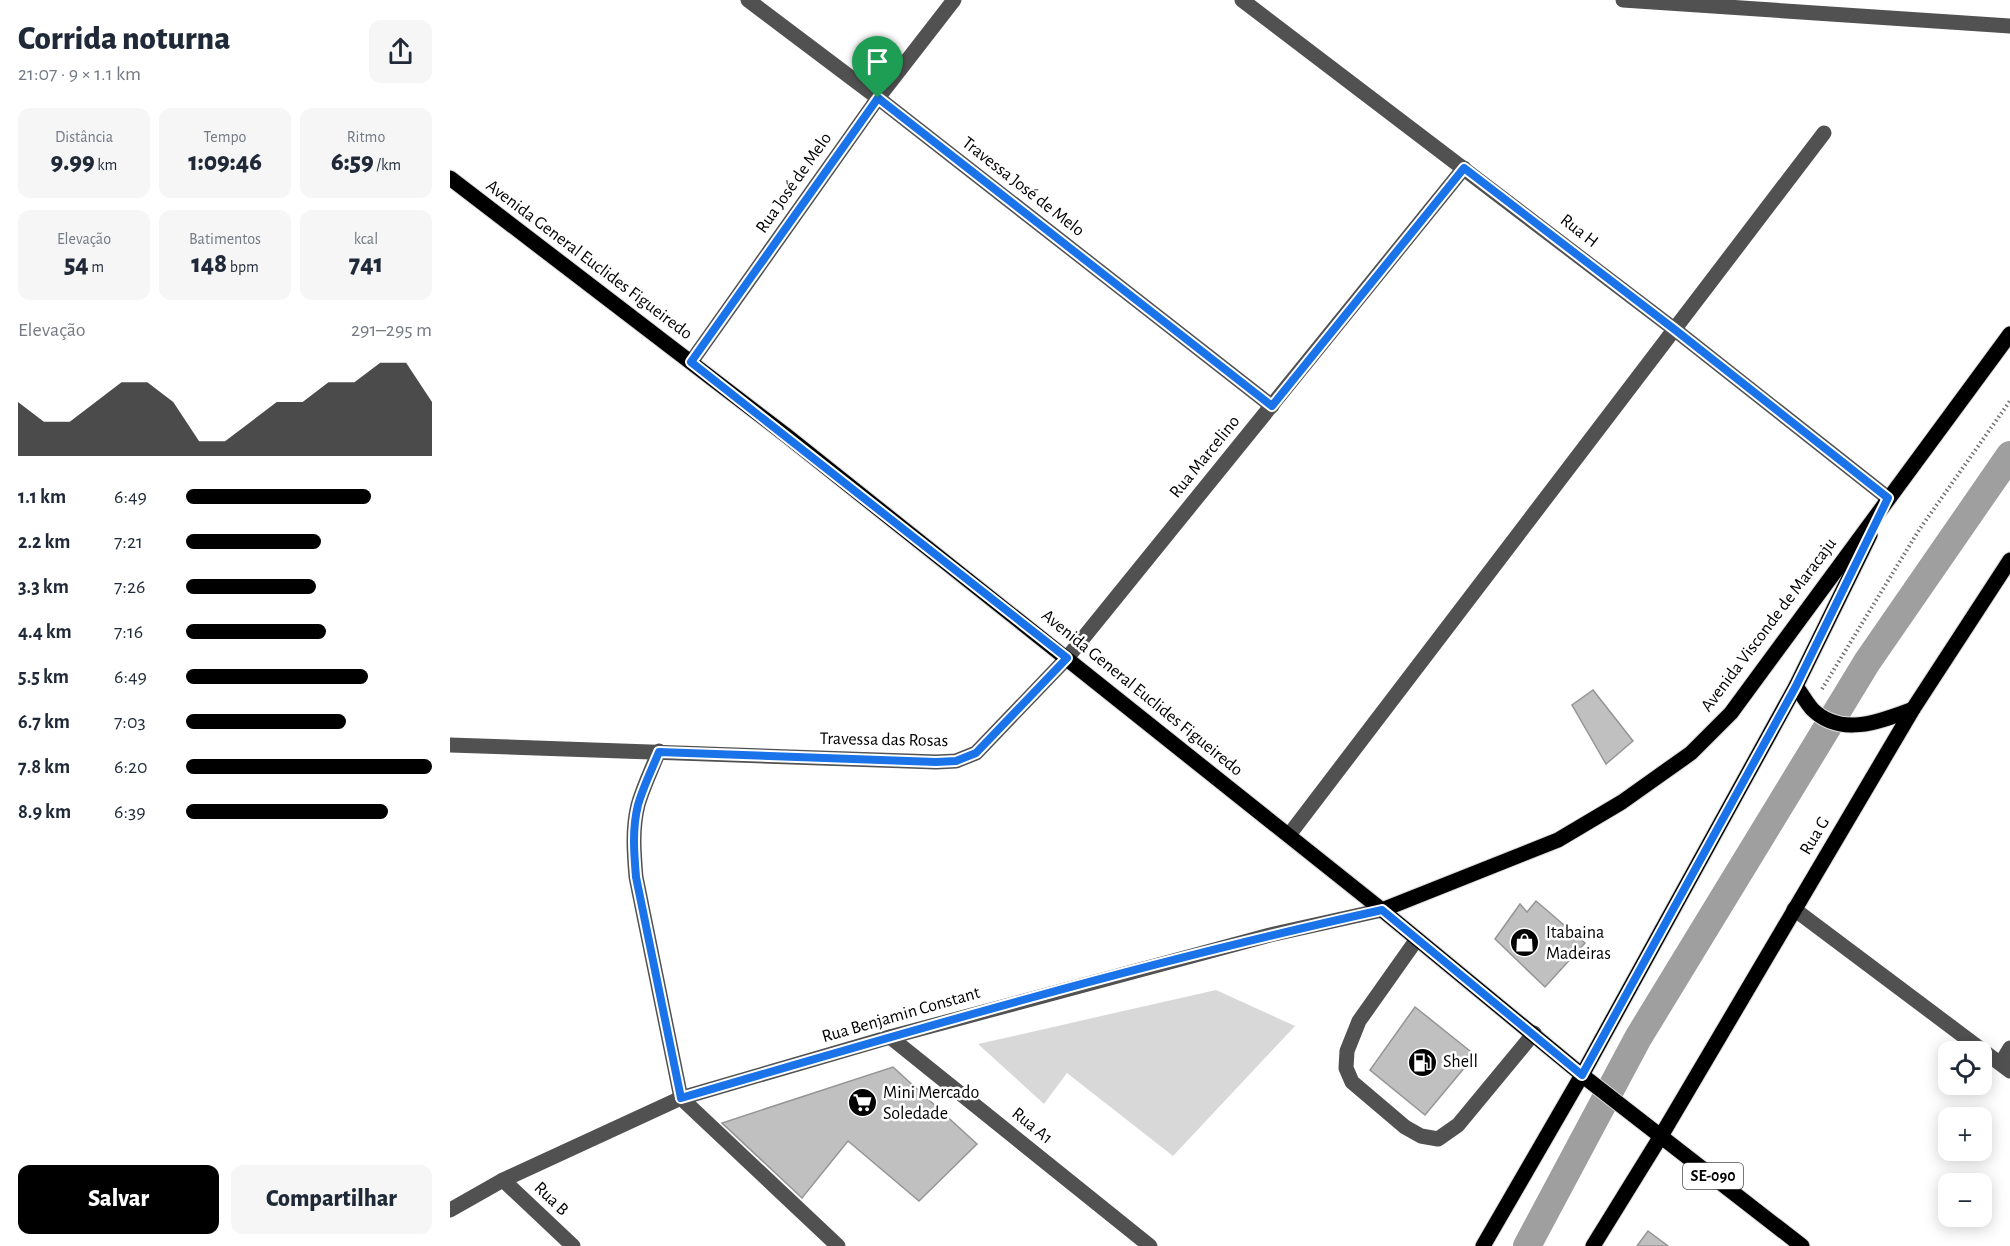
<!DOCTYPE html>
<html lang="pt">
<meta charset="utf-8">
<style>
:root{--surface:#fff;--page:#f6f6f7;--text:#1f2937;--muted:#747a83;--accent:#000}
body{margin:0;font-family:"Alegreya Sans",sans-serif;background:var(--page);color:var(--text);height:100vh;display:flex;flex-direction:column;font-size:22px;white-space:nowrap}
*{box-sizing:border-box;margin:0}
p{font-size:20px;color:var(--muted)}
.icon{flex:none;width:33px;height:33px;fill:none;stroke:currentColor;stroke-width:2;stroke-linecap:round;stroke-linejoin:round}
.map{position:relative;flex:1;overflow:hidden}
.drawer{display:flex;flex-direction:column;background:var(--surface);width:450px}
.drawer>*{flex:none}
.fabs{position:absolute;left:1488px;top:1041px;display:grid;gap:12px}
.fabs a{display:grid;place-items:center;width:54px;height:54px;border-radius:12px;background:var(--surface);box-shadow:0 3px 15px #0003;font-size:30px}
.pin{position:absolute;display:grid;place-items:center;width:51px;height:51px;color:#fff;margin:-62px -26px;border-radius:50% 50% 50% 0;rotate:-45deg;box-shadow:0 0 6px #0007}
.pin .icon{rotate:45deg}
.round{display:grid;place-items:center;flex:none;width:63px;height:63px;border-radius:12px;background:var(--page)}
.summary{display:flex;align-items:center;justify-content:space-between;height:102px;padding:0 18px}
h1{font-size:33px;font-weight:800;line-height:45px}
.stats{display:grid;grid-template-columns:repeat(3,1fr);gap:9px;height:102px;padding:6px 18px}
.stats div{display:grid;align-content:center;border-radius:12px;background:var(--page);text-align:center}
.stats b{font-size:26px;font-weight:800}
.stats small{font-size:16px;font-weight:400}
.stats p{font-size:16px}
.chart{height:168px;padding:12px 18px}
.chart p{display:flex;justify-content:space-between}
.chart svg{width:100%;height:108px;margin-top:6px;fill:var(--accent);opacity:.7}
.primary-button{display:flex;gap:12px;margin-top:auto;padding:12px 18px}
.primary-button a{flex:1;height:69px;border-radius:12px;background:var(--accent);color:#fff;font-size:24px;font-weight:800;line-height:69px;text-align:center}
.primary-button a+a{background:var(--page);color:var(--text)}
ul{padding:0 18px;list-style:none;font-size:20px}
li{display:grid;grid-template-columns:96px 72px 1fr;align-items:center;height:45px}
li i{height:15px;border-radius:8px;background:var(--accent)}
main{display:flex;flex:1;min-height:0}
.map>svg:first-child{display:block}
</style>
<main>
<section class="drawer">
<div class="summary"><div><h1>Corrida noturna</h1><p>21:07 · 9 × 1.1 km</p></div><a class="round"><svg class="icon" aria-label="share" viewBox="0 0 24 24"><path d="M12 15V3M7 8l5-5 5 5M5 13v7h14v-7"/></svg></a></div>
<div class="stats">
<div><p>Distância</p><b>9.99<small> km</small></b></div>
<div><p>Tempo</p><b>1:09:46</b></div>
<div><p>Ritmo</p><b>6:59<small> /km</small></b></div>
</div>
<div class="stats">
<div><p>Elevação</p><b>54<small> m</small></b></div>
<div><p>Batimentos</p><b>148<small> bpm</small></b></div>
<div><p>kcal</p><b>741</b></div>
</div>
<div class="chart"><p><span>Elevação</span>291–295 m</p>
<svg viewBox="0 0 160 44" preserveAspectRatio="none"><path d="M0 44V22L10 30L20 30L30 22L40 14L50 14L60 22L70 38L80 38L90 30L100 22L110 22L120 14L130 14L140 6L150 6L160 22V44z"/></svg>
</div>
<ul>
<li><b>1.1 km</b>6:49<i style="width:75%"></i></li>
<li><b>2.2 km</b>7:21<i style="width:55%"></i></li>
<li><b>3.3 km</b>7:26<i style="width:53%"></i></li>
<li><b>4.4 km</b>7:16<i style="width:57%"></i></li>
<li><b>5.5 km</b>6:49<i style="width:74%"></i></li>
<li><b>6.7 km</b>7:03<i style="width:65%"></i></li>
<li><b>7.8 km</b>6:20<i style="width:100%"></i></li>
<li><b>8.9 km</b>6:39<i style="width:82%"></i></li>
</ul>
<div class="primary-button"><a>Salvar</a><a>Compartilhar</a></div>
</section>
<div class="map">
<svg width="1560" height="1246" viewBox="0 0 1560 1246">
<rect width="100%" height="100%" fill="#fff"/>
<polygon fill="#d8d8d8" points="766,990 845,1026 723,1156 617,1073 594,1104 528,1044"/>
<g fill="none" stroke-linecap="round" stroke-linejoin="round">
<polyline stroke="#9f9f9f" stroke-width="28" points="1077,1246 1188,1038 1366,746 1417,662 1560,455"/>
</g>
<g fill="#c0c0c0" stroke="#959595" stroke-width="1.5">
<polygon points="1143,690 1183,741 1156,764 1122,705"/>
<polygon points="1086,901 1135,943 1095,987 1045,939 1070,904 1077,912"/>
<polygon points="965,1007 1025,1055 975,1115 920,1070"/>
<polygon points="443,1067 527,1144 469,1201 398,1141 352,1198 272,1123"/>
<polygon points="1198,1231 1218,1246 1187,1246"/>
</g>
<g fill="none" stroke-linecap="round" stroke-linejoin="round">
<defs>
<g id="major">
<polyline points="0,178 337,436 932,910 1137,1079 1352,1246"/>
<path d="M1346 686C1351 693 1356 702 1362 709 1391 738 1431 721 1463 709"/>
<polyline points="932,910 1108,840 1172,802 1241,753 1281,713 1560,334"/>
<polyline points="1033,1246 1132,1075 1346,686 1420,535"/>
<polyline points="1143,1246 1211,1136 1463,709 1560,560"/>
</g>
</defs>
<use href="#major" stroke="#dbdbdb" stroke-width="17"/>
<polyline stroke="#737373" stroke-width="4" stroke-dasharray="1.5 3" stroke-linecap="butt" points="1372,689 1469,530 1560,401"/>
<g stroke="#515151" stroke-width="15">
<polyline points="298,0 428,98 822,406"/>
<polyline points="792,0 1224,329 1438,498"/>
<polyline points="1173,0 1560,26"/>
<polyline points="241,362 428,98 504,0"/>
<polyline points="0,745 486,762 506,761 526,753 617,658 1014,168"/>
<path d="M209 751C202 769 193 787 188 805 182 829 184 853 186 877L231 1098 388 1246"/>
<polyline points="839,835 1374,133"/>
<polyline points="1344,909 1560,1071"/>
<polyline points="967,939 909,1021 897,1051 896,1068 902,1082 955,1127 971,1136 988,1139 1008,1125 1084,1033"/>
<polyline points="440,1037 700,1246"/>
<polyline points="1551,1063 1560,1048"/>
<polyline points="53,1180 123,1246"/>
<polyline points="0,1210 53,1180 231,1098 440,1037 820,935 932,910"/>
</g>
<use href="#major" stroke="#000" stroke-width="15"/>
</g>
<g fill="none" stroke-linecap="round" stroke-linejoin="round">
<defs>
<path id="route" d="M428 98 822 406 1014 168 1224 329 1438 498 1346 686 1132 1075 932 910C696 962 463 1030 231 1098L186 877C184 853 182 829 188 805 193 787 202 769 209 752L486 762 506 761 526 753 617 658 241 362Z"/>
</defs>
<use href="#route" stroke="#fff" stroke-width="12"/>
<use href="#route" stroke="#1a73e8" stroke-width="8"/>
</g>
<defs>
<symbol id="shop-disc" viewBox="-11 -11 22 22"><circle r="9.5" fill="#000" stroke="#fff"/><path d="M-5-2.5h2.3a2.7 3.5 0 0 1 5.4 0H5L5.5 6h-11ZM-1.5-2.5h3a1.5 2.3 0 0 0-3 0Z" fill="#fff"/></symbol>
<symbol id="fuel-disc" viewBox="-11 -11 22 22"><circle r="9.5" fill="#000" stroke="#fff"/><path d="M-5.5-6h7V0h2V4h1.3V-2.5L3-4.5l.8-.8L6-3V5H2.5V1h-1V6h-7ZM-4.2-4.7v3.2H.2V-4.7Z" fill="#fff"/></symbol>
<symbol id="supermarket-disc" viewBox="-11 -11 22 22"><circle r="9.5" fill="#000" stroke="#fff"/><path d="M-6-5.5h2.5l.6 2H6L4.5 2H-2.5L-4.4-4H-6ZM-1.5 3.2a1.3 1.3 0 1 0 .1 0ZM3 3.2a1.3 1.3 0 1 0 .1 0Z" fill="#fff"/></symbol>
</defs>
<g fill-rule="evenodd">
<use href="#shop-disc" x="1058" y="926" width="33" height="33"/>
<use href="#fuel-disc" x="956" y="1046" width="33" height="33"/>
<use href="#supermarket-disc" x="396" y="1086" width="33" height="33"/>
</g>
<g text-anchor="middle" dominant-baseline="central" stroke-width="5" stroke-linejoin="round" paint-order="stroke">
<rect fill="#fff" stroke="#4c4c4c" stroke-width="1.5" x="1233" y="1163" width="60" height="26" rx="4.5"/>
<g font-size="16" font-weight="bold" fill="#000">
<text x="1263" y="1176">SE-090</text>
</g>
<g font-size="18" fill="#000" stroke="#fff">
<text transform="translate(344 183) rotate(-55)">Rua José de Melo</text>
<text transform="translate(573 187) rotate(38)">Travessa José de Melo</text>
<text transform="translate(1129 231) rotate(38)">Rua H</text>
<text transform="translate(139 260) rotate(37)">Avenida General Euclides Figueiredo</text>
<text transform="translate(755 457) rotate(-51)">Rua Marcelino</text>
<text transform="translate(1319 625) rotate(-53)">Avenida Visconde de Maracaju</text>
<text transform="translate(692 693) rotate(39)">Avenida General Euclides Figueiredo</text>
<text transform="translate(434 740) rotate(1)">Travessa das Rosas</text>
<text transform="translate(1365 836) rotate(-59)">Rua G</text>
<text transform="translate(451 1015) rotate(-16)">Rua Benjamin Constant</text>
<text transform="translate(582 1126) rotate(39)">Rua A1</text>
<text transform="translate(101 1199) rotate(44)">Rua B</text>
</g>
<g font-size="18" fill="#000" stroke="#fff" text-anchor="start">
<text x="1096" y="933">Itabaina<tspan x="1096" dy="21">Madeiras</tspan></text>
<text x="993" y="1062">Shell</text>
<text x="433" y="1093">Mini Mercado<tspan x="433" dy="21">Soledade</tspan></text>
</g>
</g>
</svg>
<div class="fabs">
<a><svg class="icon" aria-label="locate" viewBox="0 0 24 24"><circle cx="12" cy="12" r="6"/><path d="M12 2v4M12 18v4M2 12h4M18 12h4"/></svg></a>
<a>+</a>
<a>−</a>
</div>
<div class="pin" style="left:428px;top:98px;background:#1e9e55"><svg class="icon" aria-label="arrive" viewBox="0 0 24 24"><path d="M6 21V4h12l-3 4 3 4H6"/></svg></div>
</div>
</main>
